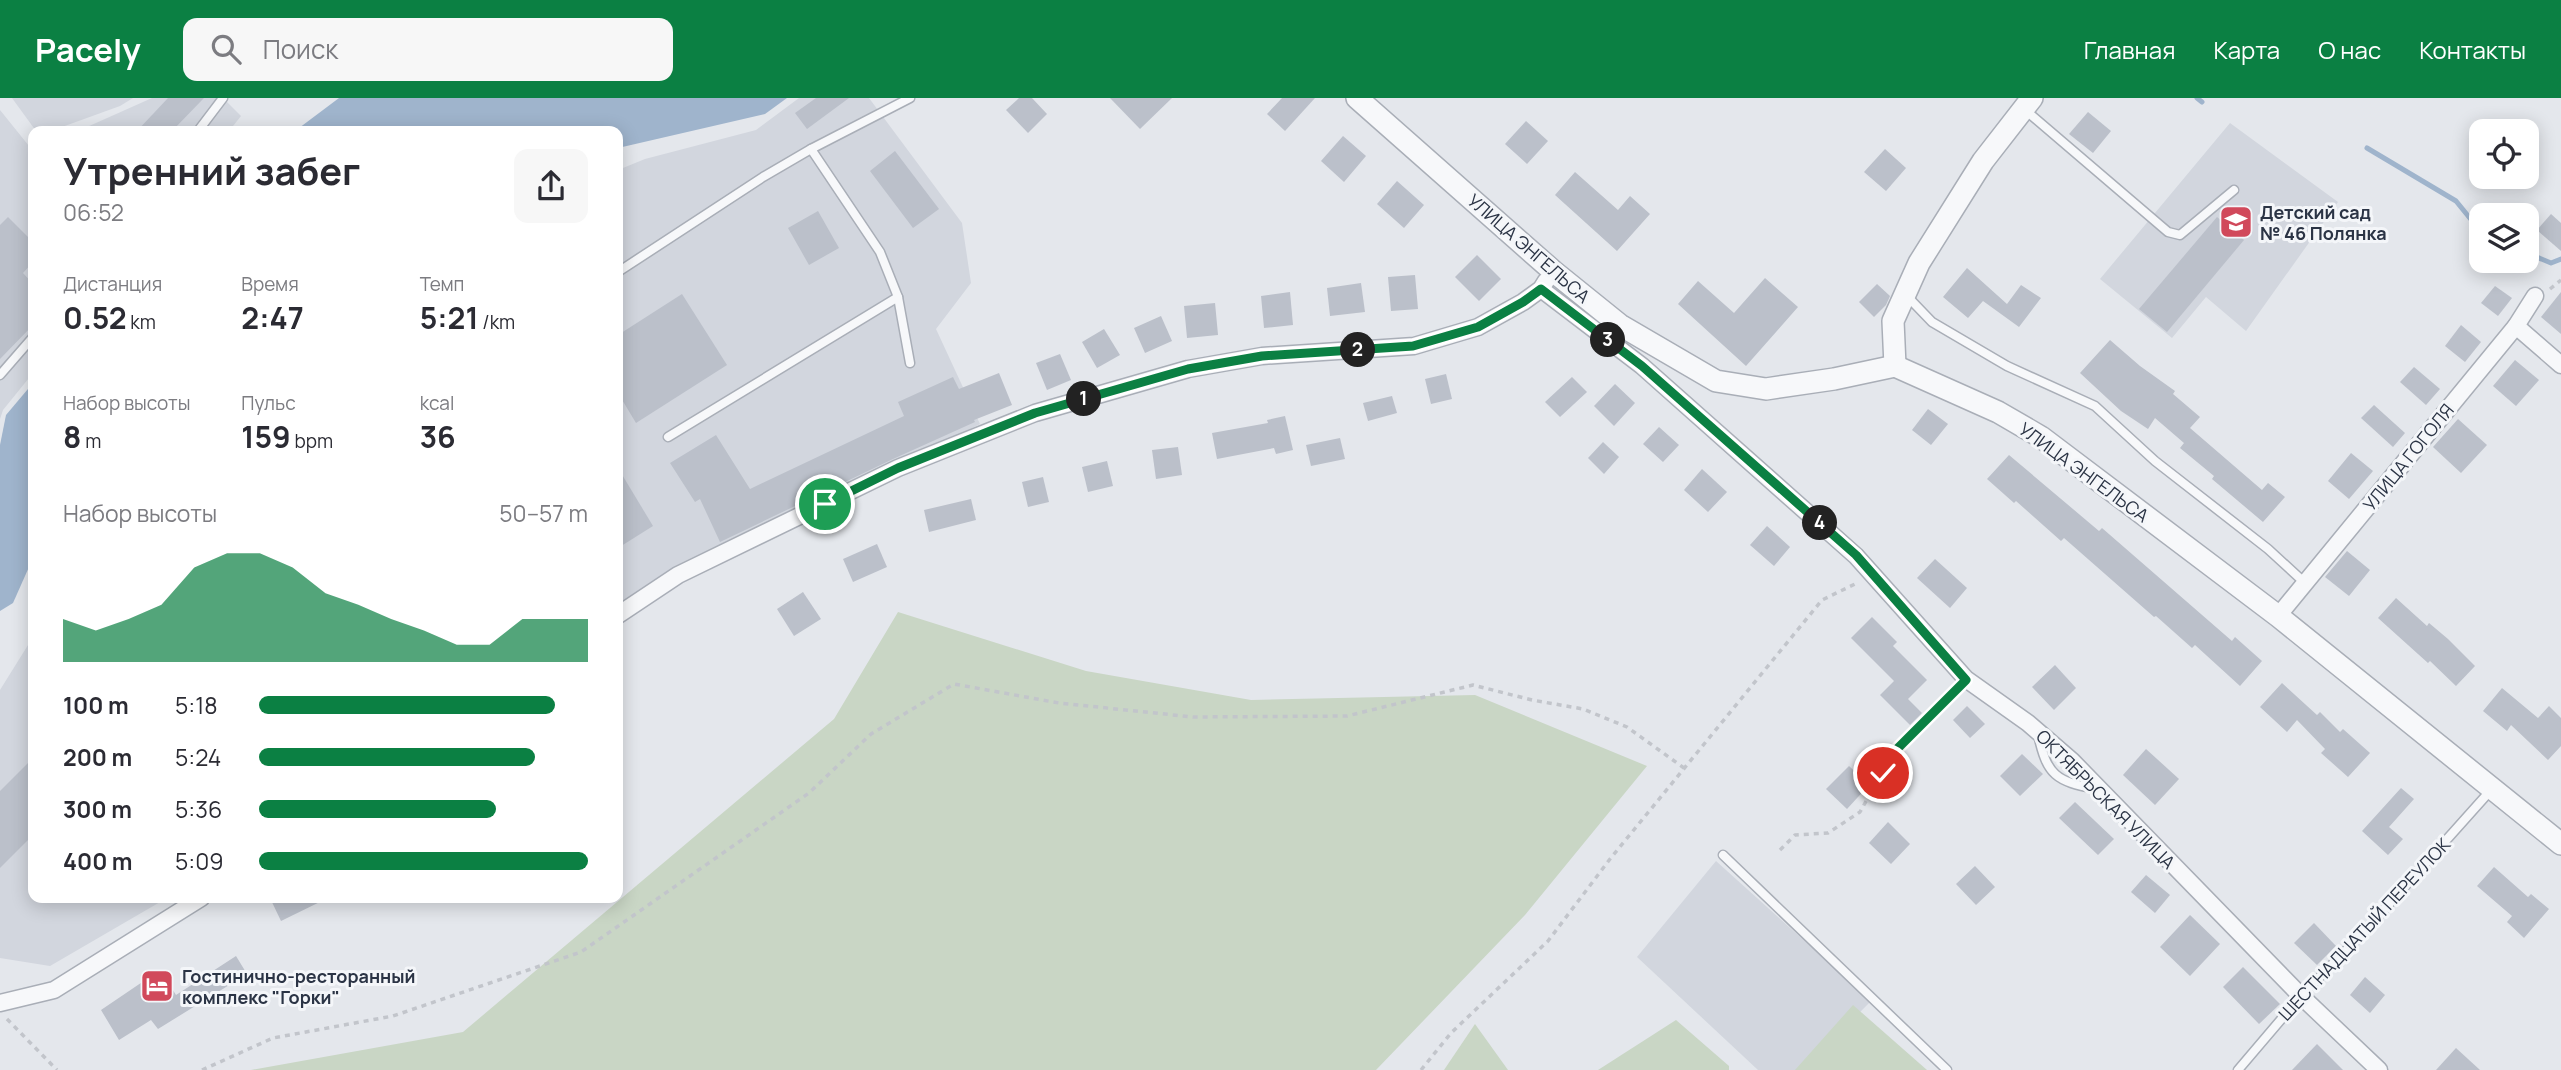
<!DOCTYPE html>
<html lang="ru">
<meta charset="utf-8">
<style>
:root{--surface:#fff;--page:#f7f7f7;--text:#2b2b33;--muted:#7c7c81;--accent:#0b8043}
body{margin:0;font-family:Manrope,sans-serif;background:var(--page);color:var(--text);height:100vh;display:flex;flex-direction:column;font-size:26px;white-space:nowrap}
*{box-sizing:border-box;margin:0}
p{font-size:23px;color:var(--muted)}
.icon{flex:none;width:38px;height:38px;fill:none;stroke:currentColor;stroke-width:2;stroke-linecap:round;stroke-linejoin:round}
.map{position:relative;flex:1;overflow:hidden}
.side{position:absolute;left:28px;top:28px;width:595px;height:777px;display:flex;flex-direction:column;background:var(--surface);border-radius:14px;box-shadow:0 4px 18px #0003}
.side>*{flex:none}
.controls{position:absolute;left:2469px;top:21px;display:grid;gap:14px}
.controls a{display:grid;place-items:center;width:70px;height:70px;border-radius:14px;background:var(--surface);box-shadow:0 4px 18px #0003;font-size:35px}
.pin{position:absolute;display:grid;place-items:center;width:60px;height:60px;color:#fff;margin:-30px;border:4px solid #fff;border-radius:50%;box-shadow:0 2px 7px #0007}
.km{position:absolute;width:35px;height:35px;margin:-18px;border-radius:50%;background:#222;color:#fff;font-size:19px;line-height:35px;text-align:center}
.round{display:grid;place-items:center;flex:none;width:74px;height:74px;border-radius:14px;background:var(--page)}
.head{display:flex;align-items:center;justify-content:space-between;height:119px;padding:0 35px}
h1{font-size:38px;font-weight:700;line-height:52px}
.metrics{display:grid;grid-template-columns:repeat(3,1fr);gap:10px;height:119px;padding:7px 35px}
.metrics div{display:grid;align-content:center}
.metrics b{font-size:30px;font-weight:700}
.metrics small{font-size:19px;font-weight:400}
.metrics p{font-size:19px}
.chart{height:196px;padding:14px 35px}
.chart p{display:flex;justify-content:space-between}
.chart svg{width:100%;height:126px;margin-top:7px;fill:var(--accent);opacity:.7}
ul{padding:0 35px;list-style:none;font-size:23px}
li{display:grid;grid-template-columns:112px 84px 1fr;align-items:center;height:52px}
li i{height:18px;border-radius:9px;background:var(--accent)}
header{display:flex;align-items:center;gap:42px;box-sizing:border-box;height:98px;padding:0 35px;background:var(--accent);color:#fff}
header strong{font-size:33px}
nav{display:flex;gap:38px;margin-inline-start:auto;font-size:24px}
.search{width:490px;height:63px;background:var(--page);display:flex;align-items:center;gap:18px;box-sizing:border-box;padding:0 24px;border-radius:14px;color:var(--muted);font-size:26px}
.map>svg:first-child{display:block}
</style>
<header>
<strong>Pacely</strong>
<div class="search"><svg class="icon" aria-label="search" viewBox="0 0 24 24"><circle cx="10" cy="10" r="6"/><path d="M15 15l6 6"/></svg>Поиск</div>
<nav><a>Главная</a><a>Карта</a><a>О нас</a><a>Контакты</a></nav>
</header>
<div class="map">
<svg width="2561" height="972" viewBox="0 0 2561 972">
<rect width="100%" height="100%" fill="#e4e7ec"/>
<g fill="#d2d6de">
<polygon points="12,0 133,0 120,8 51,33 36,33"/>
<polygon points="152,0 223,0 241,18 229,33 78,33"/>
<polygon points="799,0 869,0 962,125 971,185 936,231 980,326 618,507 618,72 645,61 756,32"/>
<polygon points="0,12 33,53 33,275 3,312 0,321"/>
<polygon points="2230,25 2338,104 2246,233 2206,199 2172,240 2100,181"/>
<polygon points="33,539 33,800 167,800 50,868 0,860 0,592"/>
<polygon points="1716,763 1871,903 1803,972 1758,972 1637,859"/>
</g>
<g fill="#c9d6c5">
<polygon points="898,514 1086,573 1251,602 1475,597 1647,668 1525,817 1376,972 251,972 463,934 834,621"/>
<polygon points="1853,907 1927,972 1795,972"/>
<polygon points="1676,922 1729,968 1729,972 1598,972"/>
<polygon points="1475,926 1508,972 1444,972"/>
</g>
<g fill="#9fb4cc">
<polygon points="339,0 787,0 765,16 618,50 618,33 295,33"/>
<polygon points="33,285 33,460 13,505 0,513 0,347 6,317"/>
</g>
<g fill="none" stroke-linecap="round" stroke-linejoin="round">
<g stroke="#9fb4cc" stroke-width="5">
<polyline points="2197,0 2202,4"/>
<polyline points="2367,50 2456,103 2482,135"/>
<polyline points="2527,155 2551,165 2561,161"/>
</g>
</g>
<g fill="#bbc0ca">
<polygon points="168,0 204,0 172,33 137,33"/>
<polygon points="816,0 849,0 807,31 795,15"/>
<polygon points="1019,0 1032,0 1047,16 1028,35 1006,12"/>
<polygon points="1110,0 1172,0 1140,31"/>
<polygon points="1282,0 1315,0 1285,33 1267,16"/>
<polygon points="2088,14 2111,33 2093,55 2069,36"/>
<polygon points="1526,23 1548,43 1527,66 1505,46"/>
<polygon points="1343,38 1366,58 1344,84 1321,63"/>
<polygon points="1885,51 1906,70 1886,93 1864,74"/>
<polygon points="895,53 939,111 913,130 870,73"/>
<polygon points="1575,74 1618,112 1630,98 1650,116 1617,153 1555,97"/>
<polygon points="1397,83 1424,107 1404,130 1377,106"/>
<polygon points="818,113 839,150 809,167 788,130"/>
<polygon points="2551,116 2561,125 2561,153 2537,132"/>
<polygon points="8,119 33,144 33,164 23,175 33,186 33,227 0,261 0,127"/>
<polygon points="2217,119 2244,142 2167,234 2139,211"/>
<polygon points="1477,157 1501,181 1479,203 1455,179"/>
<polygon points="1967,170 2007,206 2021,187 2041,200 2019,229 1983,203 1968,220 1943,199"/>
<polygon points="1415,177 1418,211 1391,213 1388,179"/>
<polygon points="1765,180 1798,209 1746,268 1678,206 1698,183 1734,215"/>
<polygon points="1361,185 1365,214 1330,218 1327,190"/>
<polygon points="1877,186 1890,198 1886,207 1874,219 1859,204"/>
<polygon points="2495,188 2512,200 2498,218 2481,205"/>
<polygon points="1290,194 1293,227 1264,230 1261,198"/>
<polygon points="2561,194 2561,236 2541,219"/>
<polygon points="682,196 727,267 636,325 618,295 618,237"/>
<polygon points="1215,205 1218,237 1187,240 1184,208"/>
<polygon points="1161,218 1172,243 1145,255 1134,230"/>
<polygon points="2461,227 2481,244 2465,264 2445,248"/>
<polygon points="1104,231 1120,257 1097,270 1082,244"/>
<polygon points="2110,242 2140,268 2175,293 2173,296 2200,319 2190,330 2262,392 2268,385 2285,399 2263,424 2212,381 2214,378 2180,350 2184,345 2155,320 2148,331 2121,313 2080,275"/>
<polygon points="1060,256 1071,282 1047,292 1036,265"/>
<polygon points="2515,262 2539,282 2516,308 2493,288"/>
<polygon points="2414,269 2440,291 2426,307 2400,284"/>
<polygon points="999,275 1012,307 974,322 975,324 893,361 720,444 700,401 695,404 670,365 716,337 750,391 904,318 898,304 953,279 959,291"/>
<polygon points="1446,276 1452,301 1431,306 1425,281"/>
<polygon points="1572,279 1587,294 1560,319 1545,304"/>
<polygon points="1615,286 1635,305 1614,328 1594,308"/>
<polygon points="1392,298 1397,315 1368,323 1363,305"/>
<polygon points="2374,307 2405,335 2393,349 2361,320"/>
<polygon points="1928,311 1948,326 1931,347 1912,332"/>
<polygon points="1285,318 1293,352 1276,356 1274,350 1217,361 1212,335 1268,325 1267,322"/>
<polygon points="2458,321 2487,347 2461,375 2433,349"/>
<polygon points="1659,329 1679,347 1663,364 1643,346"/>
<polygon points="1340,340 1345,361 1311,368 1306,347"/>
<polygon points="1603,344 1619,359 1604,376 1588,360"/>
<polygon points="1178,349 1182,377 1156,381 1152,352"/>
<polygon points="2351,355 2373,373 2349,401 2328,383"/>
<polygon points="2009,357 2099,433 2102,430 2232,543 2235,539 2262,563 2240,588 2195,547 2192,550 2156,518 2154,519 2064,440 2061,443 2016,403 2014,405 1987,381"/>
<polygon points="1107,363 1113,388 1088,394 1082,369"/>
<polygon points="618,370 653,428 618,450"/>
<polygon points="1702,371 1727,394 1708,414 1684,392"/>
<polygon points="1043,379 1049,404 1028,409 1022,384"/>
<polygon points="971,401 976,422 929,434 924,412"/>
<polygon points="1767,428 1790,449 1774,468 1750,447"/>
<polygon points="877,446 887,469 853,484 843,461"/>
<polygon points="2347,453 2370,472 2349,498 2325,479"/>
<polygon points="1935,461 1967,490 1950,510 1917,480"/>
<polygon points="803,494 821,521 794,538 777,511"/>
<polygon points="2396,500 2427,528 2429,525 2448,541 2475,568 2456,588 2430,563 2428,565 2378,520"/>
<polygon points="1872,519 1897,544 1893,548 1927,582 1908,601 1922,615 1910,627 1880,597 1894,583 1851,540"/>
<polygon points="2055,567 2076,590 2054,612 2032,589"/>
<polygon points="2282,585 2317,617 2320,614 2340,634 2343,631 2370,655 2348,679 2321,655 2325,651 2297,622 2287,634 2260,609"/>
<polygon points="2502,590 2538,620 2549,608 2561,620 2561,648 2548,662 2511,627 2507,633 2483,613"/>
<polygon points="1967,608 1985,626 1970,640 1953,622"/>
<polygon points="2146,651 2179,681 2155,707 2123,677"/>
<polygon points="2022,656 2043,676 2020,698 2000,678"/>
<polygon points="33,660 33,737 0,770 0,693"/>
<polygon points="1849,668 1869,687 1847,711 1826,691"/>
<polygon points="2401,690 2414,701 2389,729 2403,741 2388,757 2362,733"/>
<polygon points="2075,704 2114,741 2098,757 2059,720"/>
<polygon points="1888,724 1910,746 1891,766 1869,745"/>
<polygon points="1975,768 1995,789 1976,807 1956,786"/>
<polygon points="2494,769 2528,799 2531,796 2549,811 2524,840 2507,824 2512,818 2477,788"/>
<polygon points="2146,777 2170,797 2155,815 2131,794"/>
<polygon points="270,800 328,800 281,823"/>
<polygon points="2190,817 2220,846 2190,878 2160,849"/>
<polygon points="2314,825 2336,848 2317,867 2294,845"/>
<polygon points="236,858 247,876 158,931 151,922 119,942 101,912 160,872 176,897"/>
<polygon points="2243,869 2280,906 2259,926 2223,889"/>
<polygon points="2365,879 2385,897 2370,915 2350,897"/>
<polygon points="2317,946 2343,972 2292,972"/>
<polygon points="2456,950 2480,972 2436,972"/>
</g>
<g fill="none" stroke-linecap="round" stroke-linejoin="round">
<defs>
<g id="service">
<polyline points="910,0 811,51 880,154 898,199 910,265"/>
<polyline points="2024,11 2168,134 2180,137 2234,92"/>
<polyline points="198,33 223,0"/>
<polyline points="618,174 763,79 811,51"/>
<polyline points="1906,197 1932,224 2007,268 2095,308 2155,363 2268,451 2305,485"/>
<polyline points="0,277 33,239"/>
<polyline points="668,339 898,199"/>
<path d="M2038 636C2047 678 2056 683 2096 691"/>
<polyline points="1723,757 1947,972"/>
<polyline points="2238,972 2301,898 2364,834 2491,692"/>
</g>
<g id="minor">
<polyline points="1541,191 1642,268 1856,458 1966,581 2028,625 2072,663 2301,898 2379,972"/>
<polyline points="2516,228 2561,267"/>
<polyline points="618,517 678,477 898,370 1035,315 1188,271 1262,258 1414,248 1478,229 1523,204 1541,191 1546,183"/>
<polyline points="2278,518 2516,228 2535,198"/>
<polyline points="0,905 54,892 201,800"/>
</g>
<g id="tertiary">
<polyline points="1357,0 1553,173 1620,227 1716,283 1766,291 1834,281 1895,268 1998,314 2041,339 2278,518 2561,746"/>
<polyline points="1895,268 1893,223 1919,165 1983,63 2032,0"/>
</g>
</defs>
<use href="#service" stroke="#a9aeb7" stroke-width="11"/>
<use href="#minor" stroke="#a9aeb7" stroke-width="19"/>
<use href="#tertiary" stroke="#a9aeb7" stroke-width="24"/>
<g stroke="#c2c5cb" stroke-width="3.5" stroke-dasharray="5 5" stroke-linecap="butt">
<polyline points="2550,191 2561,182"/>
<polyline points="1780,752 1795,737 1828,735 1860,714 1893,655 1954,593"/>
<polyline points="7,921 57,972"/>
<polyline points="202,972 273,940 393,918 581,854 809,695 871,636 954,586 1059,605 1193,619 1347,618 1473,587 1532,602 1583,611 1627,629 1684,670"/>
<polyline points="1421,972 1451,935 1548,843 1610,761 1822,502 1855,486 1855,482"/>
</g>
<use href="#service" stroke="#f7f8fa" stroke-width="8"/>
<use href="#minor" stroke="#f7f8fa" stroke-width="16"/>
<use href="#tertiary" stroke="#f7f8fa" stroke-width="21"/>
</g>
<g fill="none" stroke-linecap="round" stroke-linejoin="round">
<defs>
<polyline id="route" points="825,406 898,370 1035,315 1188,271 1262,258 1413,248 1478,229 1523,204 1541,191 1642,268 1856,457 1966,582 1893,655 1883,675"/>
</defs>
<use href="#route" stroke="#fff" stroke-width="14"/>
<use href="#route" stroke="#0b8043" stroke-width="9"/>
</g>
<defs>
<symbol id="school-square" viewBox="-11 -11 22 22"><rect x="-9" y="-9" width="18" height="18" rx="4" fill="#d1495b" stroke="#f4f6f9"/><path d="M0-5L7-2L0 1L-7-2ZM-4 1L0 2.5L4 1V4Q0 6-4 4Z" fill="#fff"/></symbol>
<symbol id="hotel-square" viewBox="-11 -11 22 22"><rect x="-9" y="-9" width="18" height="18" rx="4" fill="#d1495b" stroke="#f4f6f9"/><path d="M-6-4.5h1.5V1H6V5H4.5V3h-9V5H-6ZM-4 0a1.8 1.8 0 1 1 3.6 0ZM.5 0V-2.5h3Q6-2.5 6 0Z" fill="#fff"/></symbol>
</defs>
<g fill-rule="evenodd">
<use href="#school-square" x="2217" y="105" width="38" height="38"/>
<use href="#hotel-square" x="138" y="869" width="38" height="38"/>
</g>
<g text-anchor="middle" dominant-baseline="central" stroke-width="6" stroke-linejoin="round" paint-order="stroke">
<g font-size="18" font-weight="bold" fill="#2b3445" stroke="#f4f6f9" text-anchor="start">
<text x="2260" y="114">Детский сад<tspan x="2260" dy="21">№ 46 Полянка</tspan></text>
<text x="182" y="878">Гостинично-ресторанный<tspan x="182" dy="21">комплекс "Горки"</tspan></text>
</g>
<g font-size="18" fill="#2b3445" stroke="#f4f6f9">
<text transform="translate(1529 150) rotate(41)">УЛИЦА ЭНГЕЛЬСА</text>
<text transform="translate(2408 359) rotate(-51)">УЛИЦА ГОГОЛЯ</text>
<text transform="translate(2084 374) rotate(36)">УЛИЦА ЭНГЕЛЬСА</text>
<text transform="translate(2106 701) rotate(45)">ОКТЯБРЬСКАЯ УЛИЦА</text>
<text transform="translate(2364 831) rotate(-47)">ШЕСТНАДЦАТЫЙ ПЕРЕУЛОК</text>
</g>
</g>
</svg>
<div class="controls">
<a><svg class="icon" aria-label="locate" viewBox="0 0 24 24"><circle cx="12" cy="12" r="6"/><path d="M12 2v4M12 18v4M2 12h4M18 12h4"/></svg></a>
<a><svg class="icon" aria-label="layers" viewBox="0 0 24 24"><path d="M12 4l9 5-9 5-9-5zM3 14l9 5 9-5"/></svg></a>
</div>
<div class="pin" style="left:825px;top:406px;background:#1e9e55"><svg class="icon" aria-label="arrive" viewBox="0 0 24 24"><path d="M6 21V4h12l-3 4 3 4H6"/></svg></div>
<div class="pin" style="left:1883px;top:675px;background:#d93025"><svg class="icon" aria-label="check" viewBox="0 0 24 24"><path d="M5 12l5 5 9-10"/></svg></div>
<b class="km" style="left:1084px;top:301px">1</b>
<b class="km" style="left:1358px;top:252px">2</b>
<b class="km" style="left:1608px;top:242px">3</b>
<b class="km" style="left:1820px;top:425px">4</b>
<section class="side">
<div class="head"><div><h1>Утренний забег</h1><p>06:52</p></div><a class="round"><svg class="icon" aria-label="share" viewBox="0 0 24 24"><path d="M12 15V3M7 8l5-5 5 5M5 13v7h14v-7"/></svg></a></div>
<div class="metrics">
<div><p>Дистанция</p><b>0.52<small> km</small></b></div>
<div><p>Время</p><b>2:47</b></div>
<div><p>Темп</p><b>5:21<small> /km</small></b></div>
</div>
<div class="metrics">
<div><p>Набор высоты</p><b>8<small> m</small></b></div>
<div><p>Пульс</p><b>159<small> bpm</small></b></div>
<div><p>kcal</p><b>36</b></div>
</div>
<div class="chart"><p><span>Набор высоты</span>50–57 m</p>
<svg viewBox="0 0 160 44" preserveAspectRatio="none"><path d="M0 44V29L10 33L20 29L30 24L40 11L50 6L60 6L70 11L80 20L90 24L100 29L110 33L120 38L130 38L140 29L150 29L160 29V44z"/></svg>
</div>
<ul>
<li><b>100 m</b>5:18<i style="width:90%"></i></li>
<li><b>200 m</b>5:24<i style="width:84%"></i></li>
<li><b>300 m</b>5:36<i style="width:72%"></i></li>
<li><b>400 m</b>5:09<i style="width:100%"></i></li>
</ul>
</section>
</div>
